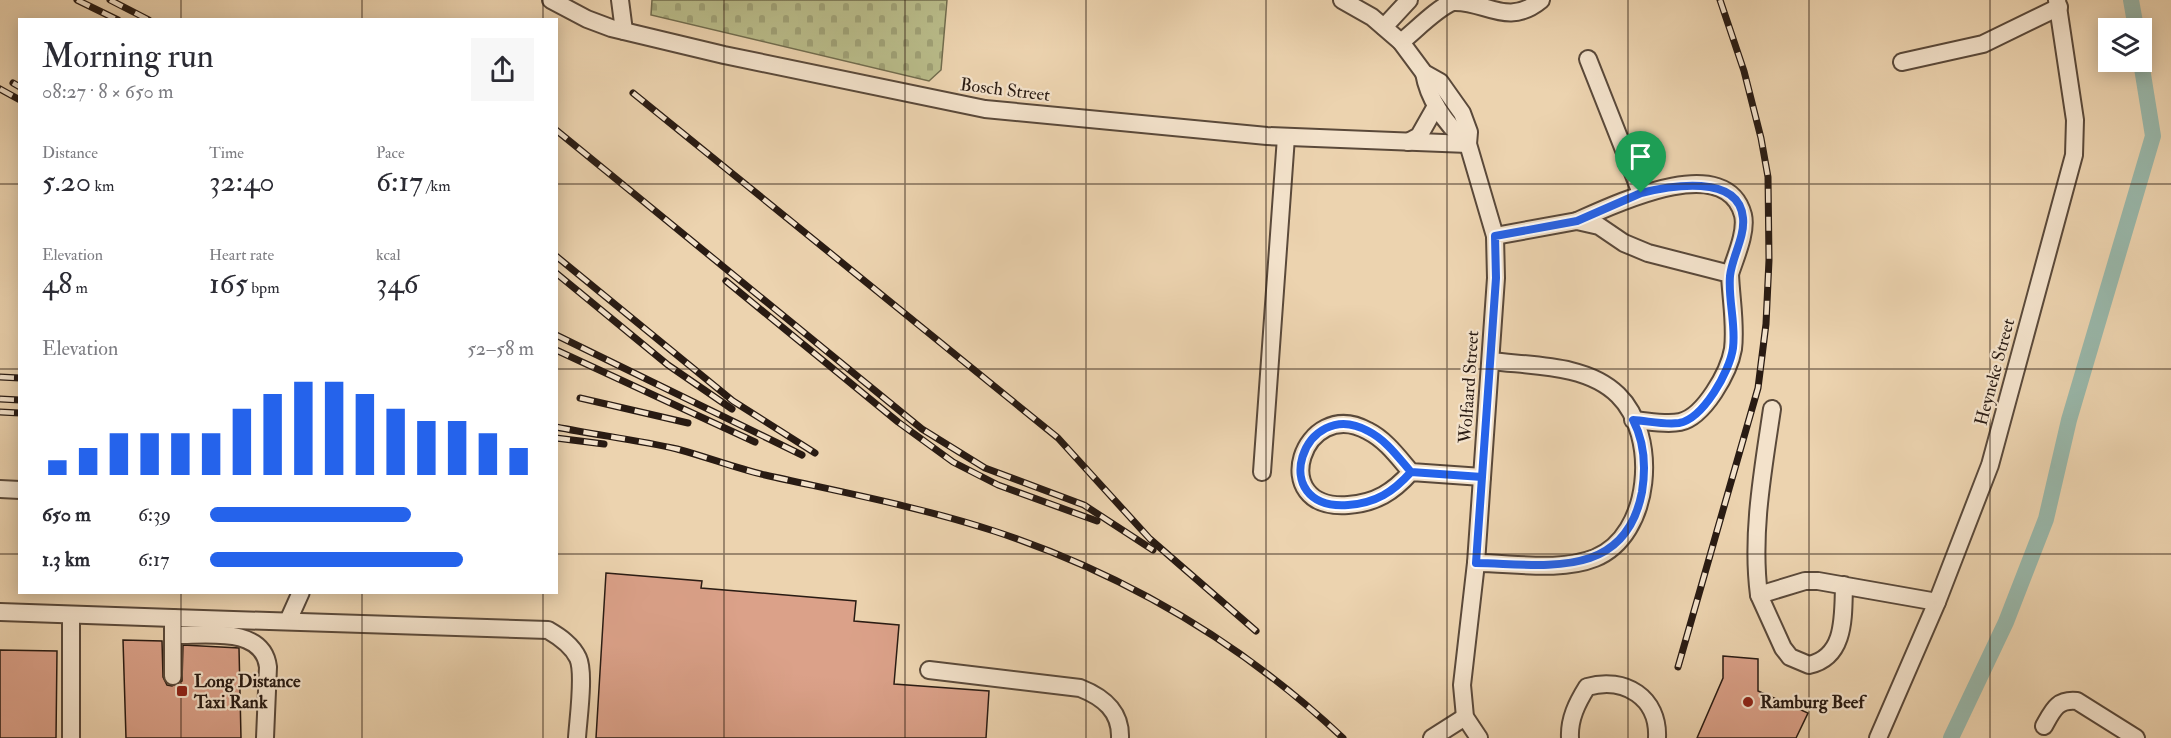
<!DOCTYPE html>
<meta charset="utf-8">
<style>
:root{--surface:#fff;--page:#f7f7f7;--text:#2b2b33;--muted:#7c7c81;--accent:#2563eb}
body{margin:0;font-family:"IM FELL Double Pica",serif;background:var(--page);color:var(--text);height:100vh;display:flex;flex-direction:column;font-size:22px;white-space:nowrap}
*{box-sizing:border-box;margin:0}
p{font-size:20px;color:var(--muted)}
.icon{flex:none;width:33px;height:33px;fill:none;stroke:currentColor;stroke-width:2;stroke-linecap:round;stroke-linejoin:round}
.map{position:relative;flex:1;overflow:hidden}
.panel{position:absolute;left:18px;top:18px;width:540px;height:576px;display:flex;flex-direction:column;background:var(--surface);border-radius:0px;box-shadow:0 3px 15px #0003}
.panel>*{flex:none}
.tools{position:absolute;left:2098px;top:18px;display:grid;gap:12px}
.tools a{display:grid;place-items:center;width:54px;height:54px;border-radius:0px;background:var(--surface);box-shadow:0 3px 15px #0003;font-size:30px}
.pin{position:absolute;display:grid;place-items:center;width:51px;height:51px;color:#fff;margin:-62px -26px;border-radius:50% 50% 50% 0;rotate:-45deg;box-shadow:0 0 6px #0007}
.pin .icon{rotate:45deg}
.round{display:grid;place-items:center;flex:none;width:63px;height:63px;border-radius:0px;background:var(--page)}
.overview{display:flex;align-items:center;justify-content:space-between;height:102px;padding:0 24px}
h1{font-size:33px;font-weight:600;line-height:45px}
.stats{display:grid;grid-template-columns:repeat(3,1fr);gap:9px;height:102px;padding:6px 24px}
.stats div{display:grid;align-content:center}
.stats b{font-size:30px;font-weight:600}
.stats small{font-size:16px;font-weight:400}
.stats p{font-size:16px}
.chart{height:168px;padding:12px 24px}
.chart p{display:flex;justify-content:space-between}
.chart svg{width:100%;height:108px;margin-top:6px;stroke:var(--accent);stroke-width:6}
ul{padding:0 24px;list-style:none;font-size:20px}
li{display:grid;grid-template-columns:96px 72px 1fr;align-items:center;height:45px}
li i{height:15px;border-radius:8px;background:var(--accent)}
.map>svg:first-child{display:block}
</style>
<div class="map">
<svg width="2171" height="738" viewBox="0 0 2171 738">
<defs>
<pattern id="cemetery-stones" width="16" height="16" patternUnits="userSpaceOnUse" patternTransform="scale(1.5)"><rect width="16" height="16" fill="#b9bc8a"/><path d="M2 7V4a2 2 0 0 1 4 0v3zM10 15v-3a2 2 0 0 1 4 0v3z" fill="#9fa176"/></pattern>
</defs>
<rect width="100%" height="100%" fill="#ecd3af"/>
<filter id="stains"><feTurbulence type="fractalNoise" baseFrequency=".00333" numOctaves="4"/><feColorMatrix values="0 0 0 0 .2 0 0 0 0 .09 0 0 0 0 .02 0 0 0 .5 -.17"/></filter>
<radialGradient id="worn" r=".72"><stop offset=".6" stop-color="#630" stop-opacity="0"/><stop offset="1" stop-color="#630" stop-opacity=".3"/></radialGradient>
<polygon fill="url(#cemetery-stones)" stroke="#716c4e" stroke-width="1.5" points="652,0 947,0 941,70 929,81 651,15"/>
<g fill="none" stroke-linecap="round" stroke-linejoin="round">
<g stroke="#99b8ab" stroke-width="16">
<polyline points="2131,0 2136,28"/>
<polyline points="1951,738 2006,622 2046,519 2069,420 2153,136 2141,62"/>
</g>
</g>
<g fill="#dba189" stroke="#291b13" stroke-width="1.5">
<polygon points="606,573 702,581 701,588 856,601 854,621 899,625 894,684 989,691 986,738 596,738"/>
<polygon points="123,640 162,641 163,677 167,685 172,686 182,681 183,645 239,648 241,738 126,738"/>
<polygon points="0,650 57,651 56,738 0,738"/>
<polygon points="1723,656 1758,659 1758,691 1808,713 1796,738 1697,738 1723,678"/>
</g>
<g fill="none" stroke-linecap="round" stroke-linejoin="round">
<defs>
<g id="minor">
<polyline points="551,0 587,19 611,28 724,55 985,109 1267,136 1468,144"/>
<polyline points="620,0 624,31"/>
<polyline points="1342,0 1372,17 1401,42 1424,73 1440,82 1462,113 1469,132 1468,144 1495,236 1496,278 1476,563 1462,685 1465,717 1479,738"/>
<polyline points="1384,27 1409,0"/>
<path d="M1401 42C1415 31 1438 7 1453 2 1485 0 1507 28 1541 0"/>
<polyline points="1588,59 1641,193"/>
<polyline points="1902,62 1983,44 2059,7"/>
<path d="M1424 73C1429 102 1447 125 1468 144"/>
<polyline points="1408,142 1419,136 1436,106"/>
<path d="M1577 221C1613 205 1726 150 1743 215 1747 232 1735 258 1730 274"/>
<path d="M1495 236 1577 221 1599 226 1624 243 1648 253 1730 274C1731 299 1736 325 1733 349 1729 372 1704 417 1680 422 1666 425 1648 421 1633 420"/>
<polyline points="1262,472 1286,137"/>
<path d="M1411 472C1393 492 1376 503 1348 505 1265 511 1303 395 1368 431 1386 440 1398 457 1411 472L1482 477"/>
<polyline points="0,489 20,490"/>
<path d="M1476 563C1513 563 1560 572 1595 558 1652 535 1659 435 1618 395 1587 364 1531 366 1491 361"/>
<path d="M1844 585C1843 616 1846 657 1809 665L1790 657 1783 648 1759 595 1805 581H1818L1937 602"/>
<path d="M1759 595C1751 534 1763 470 1772 409"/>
<polyline points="0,612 173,618 173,676"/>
<polyline points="71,616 71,738"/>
<path d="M173 618 548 630C560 637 572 645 578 658 585 673 578 720 577 738"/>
<polyline points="288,621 301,592"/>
<path d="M173 635C204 636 263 625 268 667L265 738"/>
<path d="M929 670 1080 688C1103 697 1121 711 1120 738"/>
<path d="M2044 726C2053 710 2057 699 2077 701L2136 738"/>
<polyline points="1432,738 1465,717"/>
<path d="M1570 738C1569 719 1577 703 1587 687 1625 676 1659 698 1657 738"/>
<polyline points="1878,738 1937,602 1990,465 2074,155 2075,120 2057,0"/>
</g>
</defs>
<use href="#minor" stroke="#5a493a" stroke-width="20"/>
<use href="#minor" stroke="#f3e2cb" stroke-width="16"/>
<defs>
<g id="rail">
<polyline points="77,0 118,20"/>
<polyline points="110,0 149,20"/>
<polyline points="13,83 20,87"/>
<polyline points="0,89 20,100"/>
<polyline points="633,93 1058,438 1150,539 1256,631"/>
<polyline points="556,130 922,429 985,468 1084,505 1153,550"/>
<polyline points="556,256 733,401 815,453"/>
<polyline points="556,273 668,365 732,409"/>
<polyline points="726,281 898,422 953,462 998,485 1097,521"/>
<polyline points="556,335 802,455"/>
<polyline points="556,350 755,442"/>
<polyline points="0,377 20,378"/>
<polyline points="580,398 688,423"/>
<polyline points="0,399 20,400"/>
<polyline points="0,412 20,413"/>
<path d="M556 427C596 435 638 440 677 449 707 457 735 468 765 475 841 492 920 507 994 531 1125 574 1242 643 1343 738"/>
<polyline points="556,438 604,444"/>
<polyline points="1678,667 1758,388 1766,324 1769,260 1768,177 1761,138 1744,71 1720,0"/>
</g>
</defs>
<use href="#rail" stroke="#291b13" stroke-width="7"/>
<use href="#rail" stroke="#f3e2cb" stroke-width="4.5" stroke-dasharray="14" stroke-linecap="butt"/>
</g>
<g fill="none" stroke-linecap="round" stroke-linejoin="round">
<defs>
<path id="route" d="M1641 193 1577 221 1495 236 1496 278 1482 477 1411 472C1393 492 1376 503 1348 505 1265 511 1303 395 1368 431 1386 440 1398 457 1411 472L1482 477 1476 563C1544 564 1625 581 1642 492 1646 467 1645 443 1633 420 1648 421 1665 425 1679 423 1703 419 1730 371 1733 348 1736 324 1728 300 1730 276 1732 257 1745 237 1743 218 1739 173 1669 186 1641 193"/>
</defs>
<use href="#route" stroke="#fff" stroke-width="12"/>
<use href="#route" stroke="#2563eb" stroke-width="8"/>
</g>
<path fill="none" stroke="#291b13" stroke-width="1.5" stroke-opacity="0.55" d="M181 0V20M362 0V20M543 0V20M724 0V738M905 0V738M1086 0V738M1266 0V738M1447 0V738M1628 0V738M1809 0V738M1990 0V738M0 184H20M556 184H2171M0 369H20M556 369H2171M0 554H20M556 554H2171M181 592V738M362 592V738M543 592V738"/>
<g fill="#8f2418" stroke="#f3e2cb" stroke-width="2">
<rect x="176" y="685" width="12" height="12" rx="3"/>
<circle cx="1748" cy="702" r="6"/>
</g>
<g text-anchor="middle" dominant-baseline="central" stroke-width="4.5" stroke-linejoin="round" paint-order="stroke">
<g font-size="18" fill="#291b13" stroke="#f3e2cb">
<text transform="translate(1005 90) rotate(7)">Bosch Street</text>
<text transform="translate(1995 372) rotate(-75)">Heyneke Street</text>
<text transform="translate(1469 387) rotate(-86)">Wolfaard Street</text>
</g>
<g font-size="18" font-weight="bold" fill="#291b13" stroke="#f3e2cb" text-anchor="start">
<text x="194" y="681">Long Distance<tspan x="194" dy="21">Taxi Rank</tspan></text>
<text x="1760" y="702">Ramburg Beef</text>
</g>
</g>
<rect width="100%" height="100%" filter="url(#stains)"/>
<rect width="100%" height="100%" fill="url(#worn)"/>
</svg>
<div class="tools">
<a><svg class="icon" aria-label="layers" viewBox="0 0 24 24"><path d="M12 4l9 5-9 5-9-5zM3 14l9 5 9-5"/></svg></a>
</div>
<div class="pin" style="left:1641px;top:193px;background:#1e9e55"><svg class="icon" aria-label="arrive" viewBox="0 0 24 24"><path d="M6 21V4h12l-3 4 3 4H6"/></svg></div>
<section class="panel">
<div class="overview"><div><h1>Morning run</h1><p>08:27 · 8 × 650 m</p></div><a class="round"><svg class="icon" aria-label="share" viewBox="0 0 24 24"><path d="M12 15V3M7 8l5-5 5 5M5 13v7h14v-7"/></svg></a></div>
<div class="stats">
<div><p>Distance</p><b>5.20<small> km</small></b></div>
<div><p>Time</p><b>32:40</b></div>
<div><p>Pace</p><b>6:17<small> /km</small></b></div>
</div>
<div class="stats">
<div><p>Elevation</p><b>48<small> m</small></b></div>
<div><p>Heart rate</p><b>165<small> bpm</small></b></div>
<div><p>kcal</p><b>346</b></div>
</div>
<div class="chart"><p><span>Elevation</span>52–58 m</p>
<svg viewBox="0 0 160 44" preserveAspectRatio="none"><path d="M5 44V38M15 44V33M25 44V27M35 44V27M45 44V27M55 44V27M65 44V17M75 44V11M85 44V6M95 44V6M105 44V11M115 44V17M125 44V22M135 44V22M145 44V27M155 44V33"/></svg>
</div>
<ul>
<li><b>650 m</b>6:39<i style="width:62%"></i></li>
<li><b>1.3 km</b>6:17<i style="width:78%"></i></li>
</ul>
</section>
</div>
